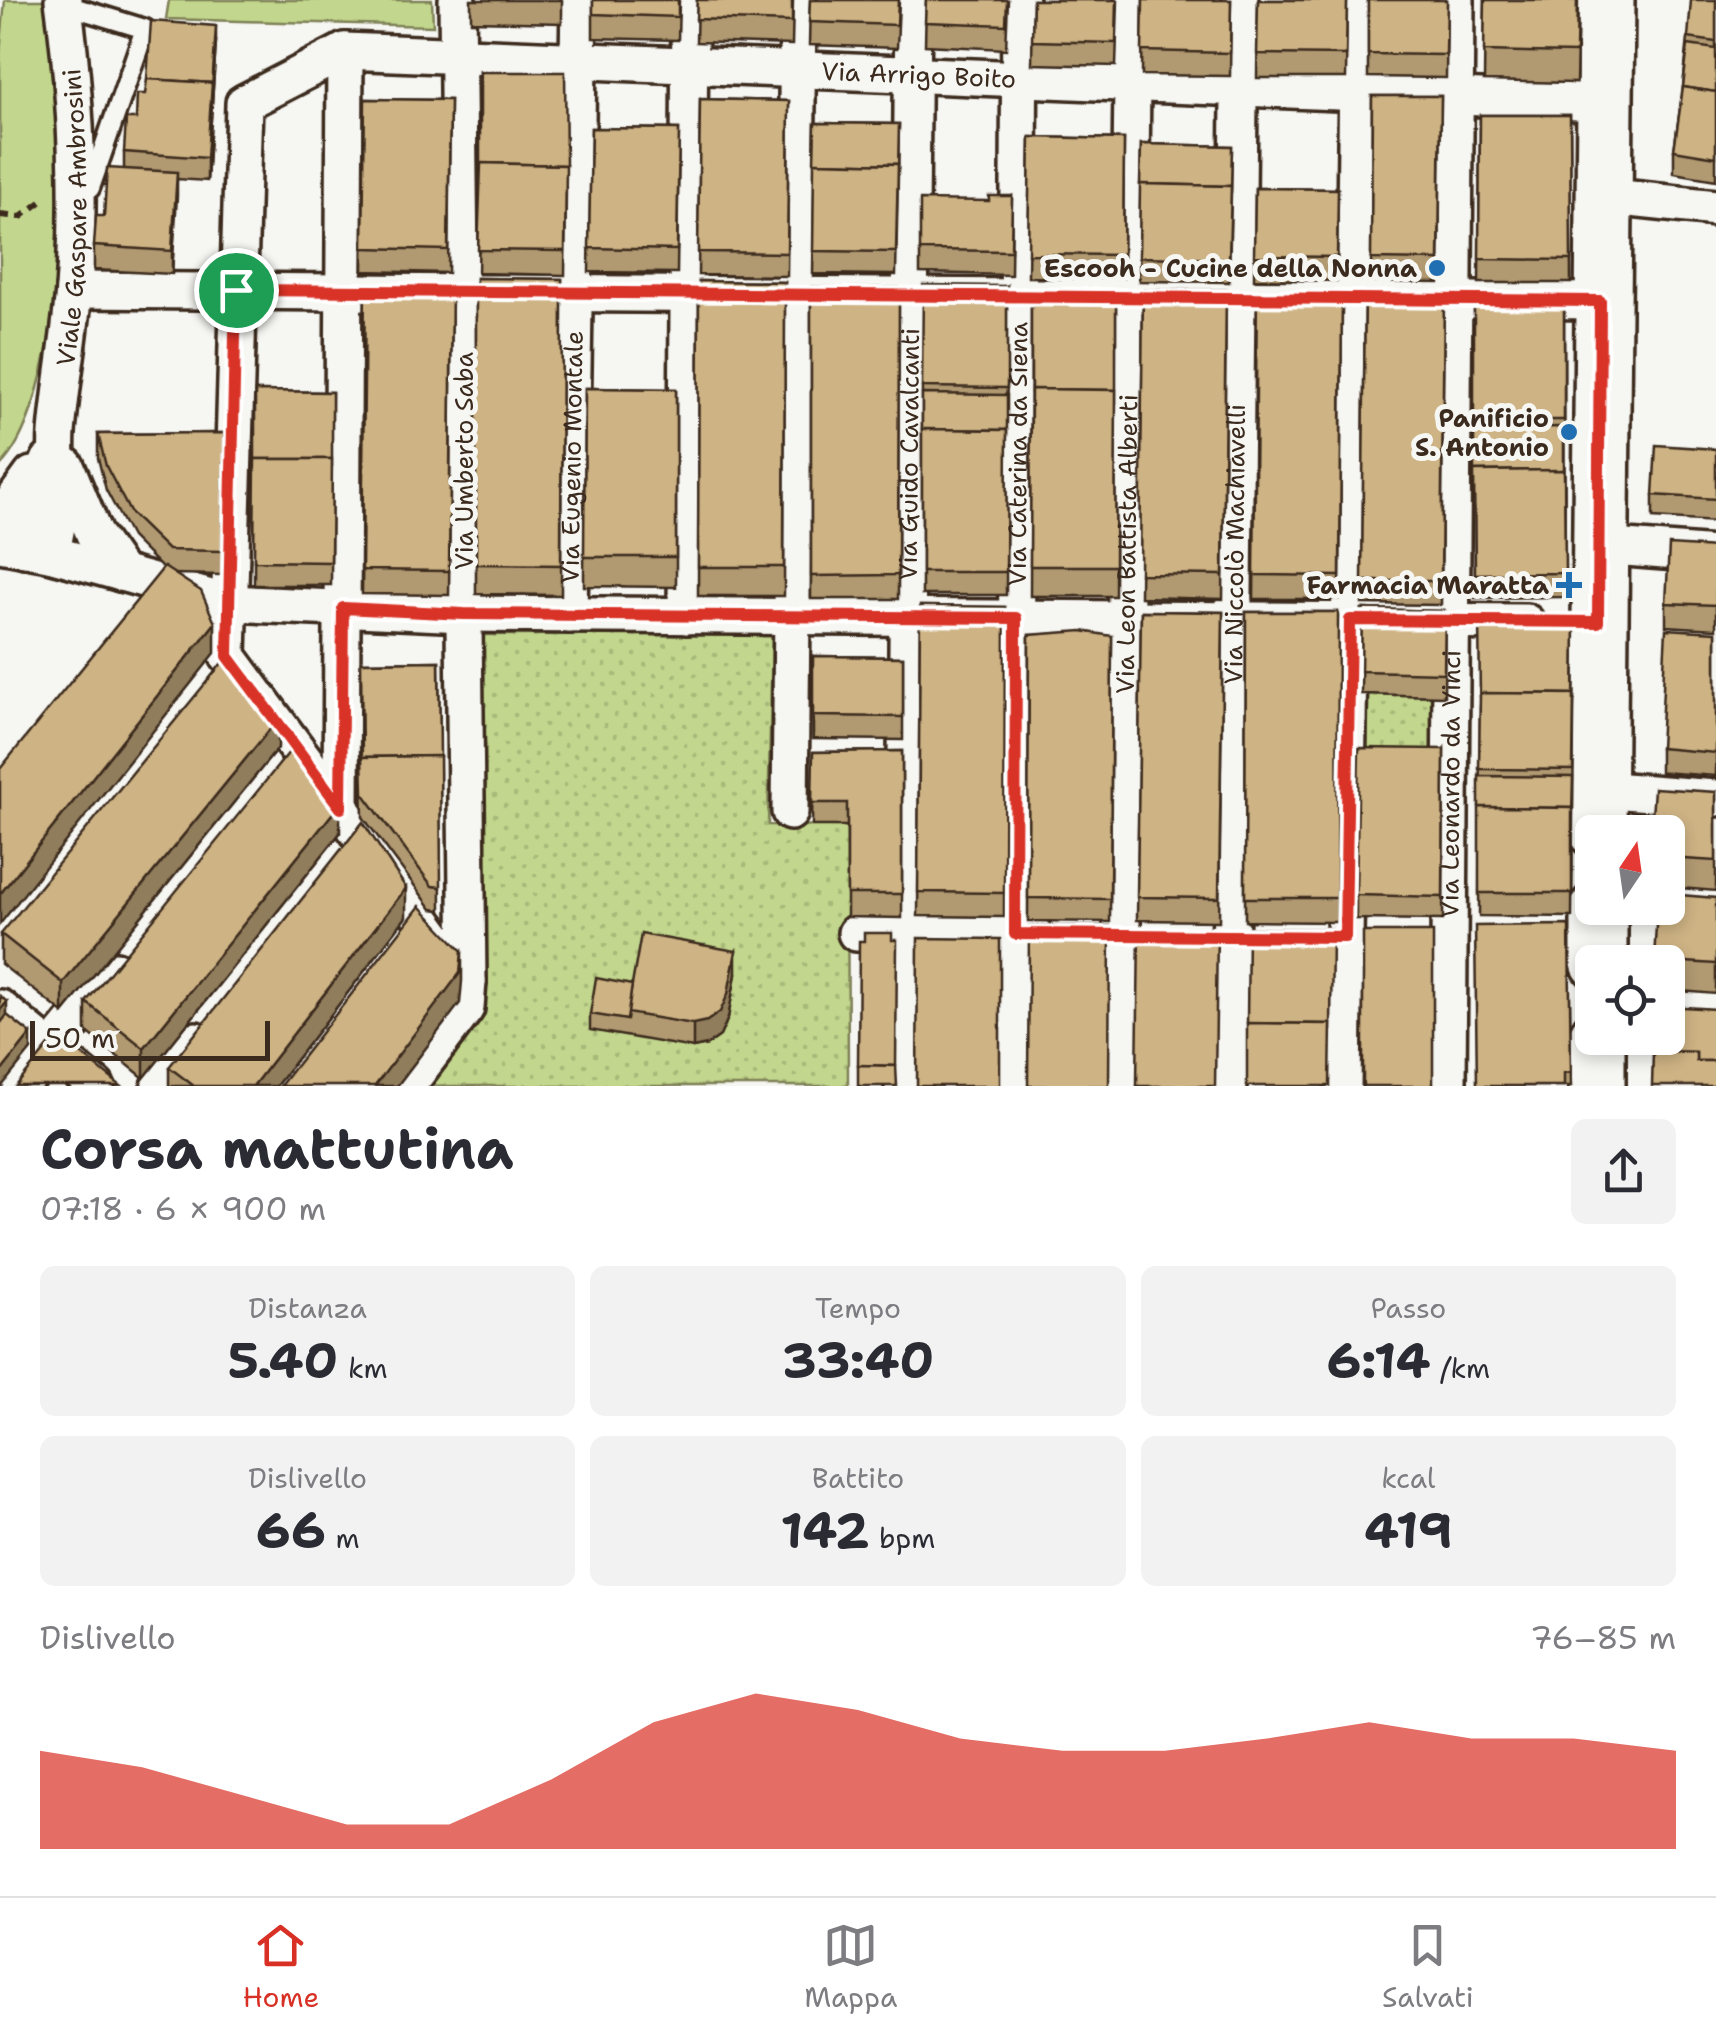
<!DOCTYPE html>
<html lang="it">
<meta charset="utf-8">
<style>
:root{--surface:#fff;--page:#f2f2f3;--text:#2b2b33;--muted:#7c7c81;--line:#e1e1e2;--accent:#d93025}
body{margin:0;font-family:"Shantell Sans",sans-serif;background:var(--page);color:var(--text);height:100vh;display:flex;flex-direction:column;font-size:38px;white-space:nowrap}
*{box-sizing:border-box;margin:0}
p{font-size:32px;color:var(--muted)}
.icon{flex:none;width:55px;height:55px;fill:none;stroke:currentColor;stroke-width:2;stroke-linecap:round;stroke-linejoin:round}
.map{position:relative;height:1086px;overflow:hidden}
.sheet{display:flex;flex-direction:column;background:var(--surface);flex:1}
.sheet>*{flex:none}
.needle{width:65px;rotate:13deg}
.fabs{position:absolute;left:1575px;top:815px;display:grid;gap:20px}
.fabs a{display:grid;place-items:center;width:110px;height:110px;border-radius:15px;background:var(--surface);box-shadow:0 5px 15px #0003;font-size:50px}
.scale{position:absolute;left:30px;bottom:25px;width:240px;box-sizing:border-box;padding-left:10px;border:5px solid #3b2a1e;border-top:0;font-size:28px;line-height:35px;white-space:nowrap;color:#3b2a1e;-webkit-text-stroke:8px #f6f6f2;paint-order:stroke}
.pin{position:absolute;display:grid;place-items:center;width:85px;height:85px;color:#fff;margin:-42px;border:5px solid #fff;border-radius:50%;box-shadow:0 2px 10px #0007}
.round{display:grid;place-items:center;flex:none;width:105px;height:105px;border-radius:15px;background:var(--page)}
.overview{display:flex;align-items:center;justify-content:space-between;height:170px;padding:0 40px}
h1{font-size:55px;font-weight:700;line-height:75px}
.metrics{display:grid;grid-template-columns:repeat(3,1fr);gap:15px;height:170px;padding:10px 40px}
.metrics div{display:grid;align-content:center;border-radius:15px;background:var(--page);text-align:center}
.metrics b{font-size:50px;font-weight:700}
.metrics small{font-size:28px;font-weight:400}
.metrics p{font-size:28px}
.chart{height:280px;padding:20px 40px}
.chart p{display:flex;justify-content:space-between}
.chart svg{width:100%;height:180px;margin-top:10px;fill:var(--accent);opacity:.7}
.dock{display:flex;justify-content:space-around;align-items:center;height:140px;border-top:2px solid var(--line);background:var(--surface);font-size:28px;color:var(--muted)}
.dock a{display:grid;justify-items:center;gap:5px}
.dock .selected{color:var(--accent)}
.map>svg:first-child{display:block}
</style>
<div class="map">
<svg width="1716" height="1086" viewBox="0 0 1716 1086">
<defs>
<pattern id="garden-dots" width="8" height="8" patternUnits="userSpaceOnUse" patternTransform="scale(2.5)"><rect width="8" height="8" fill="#c2d78d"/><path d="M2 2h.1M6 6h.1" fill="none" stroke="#a8b979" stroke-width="1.8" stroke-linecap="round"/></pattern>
</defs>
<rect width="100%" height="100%" fill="#f6f6f2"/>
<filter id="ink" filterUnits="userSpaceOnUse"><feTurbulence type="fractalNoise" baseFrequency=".01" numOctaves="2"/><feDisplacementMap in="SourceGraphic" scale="20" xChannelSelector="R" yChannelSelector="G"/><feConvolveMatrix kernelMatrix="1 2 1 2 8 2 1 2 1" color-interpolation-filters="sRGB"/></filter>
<g filter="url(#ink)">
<g fill="#c2d78d" stroke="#7e8056" stroke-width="2.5">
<path d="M5 0H44L49 11C53 44 59 77 62 110 68 191 58 410 0 466V54Z"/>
<polygon points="169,0 432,0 433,26 166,19"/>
</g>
<g fill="url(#garden-dots)" stroke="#7e8056" stroke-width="2.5">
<polygon points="772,634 768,825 847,826 848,1086 433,1086 441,1067 480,635"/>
<polygon points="1361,694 1444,696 1444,772 1359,771"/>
</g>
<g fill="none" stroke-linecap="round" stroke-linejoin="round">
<defs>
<polyline id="service" points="63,4 145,29 90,188 79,187"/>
<g id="minor">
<polyline points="1602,196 1716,208"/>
<polyline points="74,290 1600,301"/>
<polyline points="66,466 94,534 121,573"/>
<polyline points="0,519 32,475"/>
<polyline points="0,544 49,553 229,603 464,614 1526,622"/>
<polyline points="1600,546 1716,555"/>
<polyline points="25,549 26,527 49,461"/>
<path id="s1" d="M49 553C67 516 54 472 57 433 61 385 70 337 74 289 81 192 76 96 63 0"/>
<path id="s2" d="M569 615 579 0"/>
<polyline points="686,616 690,0"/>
<polyline points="1598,789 1716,798"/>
<polyline points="341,808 345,51"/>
<polyline points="790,812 798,0"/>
<polyline points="856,933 1035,935"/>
<path id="s3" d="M468 981 228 656 244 103 345 51 1604 103"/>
<polyline points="0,1008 96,1086"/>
<polyline points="21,1086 116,970"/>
<polyline points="160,1086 196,1040"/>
<polyline points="407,1086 466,1008 468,981 457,0"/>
<path id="s4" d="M903 1086 913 0"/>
<path id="s5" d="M1014 1086 1020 0"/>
<path id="s6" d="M1120 1086 1133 0"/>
<path id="s7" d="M1229 1086 1240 0"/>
<polyline points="1343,1086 1358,0"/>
<path id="s8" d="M1448 1086 1456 0"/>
</g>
<g id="primary">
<polyline points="1598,832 1606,0"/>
<polyline points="1599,962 1599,908"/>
<polyline points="1597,1086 1597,1038"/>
</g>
</defs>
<use href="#service" stroke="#3b2a1e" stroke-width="25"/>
<use href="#minor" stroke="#3b2a1e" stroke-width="42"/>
<use href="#primary" stroke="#3b2a1e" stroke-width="62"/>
<polyline stroke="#3b2a1e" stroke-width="6" stroke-dasharray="10 8" stroke-linecap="butt" points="0,215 21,217 46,198"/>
<use href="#service" stroke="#f6f6f2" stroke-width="18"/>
<use href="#minor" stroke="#f6f6f2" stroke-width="35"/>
<use href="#primary" stroke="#f6f6f2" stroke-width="55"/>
</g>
<g fill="#b19a72" stroke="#3b2a1e" stroke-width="2.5">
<polygon points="471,0 562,0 562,23 471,21"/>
<polygon points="593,0 679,0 678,40 593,38"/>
<polygon points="697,0 793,0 792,45 696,42"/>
<polygon points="810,0 899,0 897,48 809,45"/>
<polygon points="926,0 1008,0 1006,49 925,45"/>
<polygon points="1033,0 1118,0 1116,66 1032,64"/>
<polygon points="1143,0 1231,0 1230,76 1142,75"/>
<polygon points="1258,0 1347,0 1346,78 1257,78"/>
<polygon points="1368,0 1447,0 1446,78 1368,77"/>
<polygon points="1485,0 1578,0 1576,83 1484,81"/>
<polygon points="1716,0 1716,180 1674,173 1674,150 1683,87 1688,38"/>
<polygon points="216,42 207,181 177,179 172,274 94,270 94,246 124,169 124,152 145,94"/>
<polygon points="480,72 566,188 565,275 478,273 480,186"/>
<polygon points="1372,96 1441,96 1439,283 1371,282"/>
<polygon points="365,99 450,100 448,273 363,271"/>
<polygon points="700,99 789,101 787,276 698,275"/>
<polygon points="1480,115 1570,115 1571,283 1479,283"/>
<polygon points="815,123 899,124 896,275 813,274"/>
<polygon points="591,128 679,129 677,273 589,272"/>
<polygon points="1030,137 1124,139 1123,278 1028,277"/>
<polygon points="1141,144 1232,146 1229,282 1139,281"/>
<polygon points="1255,188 1338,189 1337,281 1254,279"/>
<polygon points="1012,196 1011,275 920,273 920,250"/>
<polygon points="476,278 562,279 561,595 476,594"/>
<polygon points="699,281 785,282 784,596 698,596"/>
<polygon points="365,284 452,285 449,595 362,594"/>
<polygon points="1007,286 1006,595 922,595 922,387"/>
<polygon points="811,287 899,288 898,599 811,599"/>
<polygon points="1143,290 1226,290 1223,599 1140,597"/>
<polygon points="1257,292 1342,293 1340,599 1254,599"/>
<polygon points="1365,292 1444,293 1441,605 1362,604"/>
<polygon points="1474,296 1564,297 1565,597 1475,598"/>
<polygon points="1031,298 1116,298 1115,596 1030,596"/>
<polygon points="585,388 676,389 676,587 584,586"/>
<polygon points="255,391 332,392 331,585 254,585"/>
<polygon points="225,433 222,575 174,574 215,653 163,569 131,537 106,490 98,458 98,434"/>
<polygon points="1716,449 1716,522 1653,518 1653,495"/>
<polygon points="1716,548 1716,629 1666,626 1666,603"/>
<polygon points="920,606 1005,607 1004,917 918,916"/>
<polygon points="1362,609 1445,611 1444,696 1361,694"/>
<polygon points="1141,611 1223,612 1219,921 1137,920"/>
<polygon points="1246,612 1338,612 1337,922 1245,921"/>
<polygon points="1575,620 1572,917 1479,916 1480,706"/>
<polygon points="1716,632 1716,776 1660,772 1660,748"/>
<polygon points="1029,635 1112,636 1110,922 1028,921"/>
<polygon points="813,656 903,657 903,740 813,739"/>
<polygon points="439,661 441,910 432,909 363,817 362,780 361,662"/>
<polygon points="278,748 63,1013 1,964 1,934"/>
<polygon points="1444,749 1443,920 1356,919 1356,895"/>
<polygon points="902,751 902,918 847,917 847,826 812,826 813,752"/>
<polygon points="1716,792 1716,891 1668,887 1668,832"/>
<polygon points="340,833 144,1078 86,1031 86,1002"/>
<polygon points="1716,898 1716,994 1668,990 1668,962 1654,962 1654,960"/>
<polygon points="406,917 276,1086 169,1086 169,1067"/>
<polygon points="1569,925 1571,1086 1476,1086"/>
<polygon points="736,974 728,1018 720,1036 707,1045 693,1048 590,1030 590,1014 632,985"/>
</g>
<g fill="#907d5c" stroke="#3b2a1e" stroke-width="2.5">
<polygon points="216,26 216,42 207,181 207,158"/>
<polygon points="177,172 177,196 172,274 172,251"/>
<polygon points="215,623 215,653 0,924 0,894"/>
<polygon points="278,719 278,748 63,1013 63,983"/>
<polygon points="340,804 340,833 144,1078 144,1048"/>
<polygon points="406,888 406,917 276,1086 253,1086"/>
<polygon points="462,951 462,981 460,1003 397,1086 375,1086"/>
<polygon points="736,951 736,974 728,1018 720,1036 707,1045 693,1048 693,1024"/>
<polygon points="7,1002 7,1031 0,1040 0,1010"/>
<polygon points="31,1034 31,1050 2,1086 0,1086 0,1073"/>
</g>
<g fill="#ceb384" stroke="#3b2a1e" stroke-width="2.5">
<polygon points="593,0 678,0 678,17 593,14"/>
<polygon points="697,0 792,0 792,22 696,19"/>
<polygon points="810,0 898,0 897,25 809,22"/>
<polygon points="926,0 1007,0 1006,25 925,22"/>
<polygon points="1033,0 1117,0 1116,43 1032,41"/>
<polygon points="1143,0 1231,0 1230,53 1142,51"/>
<polygon points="1258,0 1347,0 1346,55 1257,54"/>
<polygon points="1368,0 1447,0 1446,55 1368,54"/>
<polygon points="1485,0 1577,0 1576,53 1484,51"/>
<polygon points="1691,0 1716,0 1716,42 1688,38"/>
<polygon points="151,21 216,26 212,90 212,83 147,79"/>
<polygon points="1688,45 1716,49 1716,92 1683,87"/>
<polygon points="480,72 565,72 566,165 481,163 481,170 480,170"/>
<polygon points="147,79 212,83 207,158 124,152 126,119 136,119 137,94 145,94"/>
<polygon points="1683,87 1716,92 1716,157 1674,150"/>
<polygon points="1372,96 1441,96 1439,260 1371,259"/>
<polygon points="365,99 450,100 448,250 363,248"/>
<polygon points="700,99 789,101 787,253 698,252"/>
<polygon points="1480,115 1570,115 1571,260 1479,259"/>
<polygon points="815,123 899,124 898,171 898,164 814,162"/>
<polygon points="591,128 679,129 677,250 589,248"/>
<polygon points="1030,137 1124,139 1123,255 1028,254"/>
<polygon points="1141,144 1232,146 1231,193 1231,186 1140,184"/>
<polygon points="814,162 898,164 896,252 813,251"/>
<polygon points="481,163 566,165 565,251 478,250"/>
<polygon points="107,168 177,172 172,251 94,246 96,216 104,216"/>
<polygon points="1140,184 1231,186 1229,259 1139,257"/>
<polygon points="1255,188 1338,189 1337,257 1254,256"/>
<polygon points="989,196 1012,196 1011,251 920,250 920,200 989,201"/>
<polygon points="476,278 562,279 561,565 476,564"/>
<polygon points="699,281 785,282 784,567 698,567"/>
<polygon points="365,284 452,285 449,571 362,570"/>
<polygon points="923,285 1007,286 1007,388 922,387"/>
<polygon points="811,287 899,288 898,575 811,576"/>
<polygon points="1143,290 1226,290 1223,575 1140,574"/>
<polygon points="1257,292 1342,293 1340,576 1254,575"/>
<polygon points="1365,292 1444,293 1441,581 1362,581"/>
<polygon points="1474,296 1564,297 1564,420 1474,420"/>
<polygon points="1031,298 1116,298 1116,404 1116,390 1031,389 1031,394"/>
<polygon points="585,388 676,389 676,557 584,557"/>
<polygon points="1031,389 1116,390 1115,566 1030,566"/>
<polygon points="255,391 332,392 332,467 332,459 255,459"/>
<polygon points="922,394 1007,395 1007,437 1007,430 922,429"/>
<polygon points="1564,427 1564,470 1474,471 1474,428"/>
<polygon points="922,429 1007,430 1006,572 922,572"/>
<polygon points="225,433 222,551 168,550 131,514 106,466 98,434"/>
<polygon points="1656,445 1716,449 1716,499 1653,495"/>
<polygon points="255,459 332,459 331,562 254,561"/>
<polygon points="1564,470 1565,573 1475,574 1474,471"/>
<polygon points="1669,545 1716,548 1716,605 1666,603"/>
<polygon points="164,567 201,591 215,623 0,894 0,769"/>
<polygon points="920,606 1005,607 1004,893 918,892"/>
<polygon points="1362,609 1445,611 1444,673 1361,671"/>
<polygon points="1141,611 1223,612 1219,898 1137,897"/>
<polygon points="1246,612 1338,612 1337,898 1245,898"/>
<polygon points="1479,620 1575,620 1574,702 1574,694 1480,693 1480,697"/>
<polygon points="1666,629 1716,632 1716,753 1660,748"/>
<polygon points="1082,631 1112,636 1110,899 1028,898 1029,635"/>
<polygon points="231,652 278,719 63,983 1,934"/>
<polygon points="813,656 903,657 903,717 813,716"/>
<polygon points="439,661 440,756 362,757 362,764 361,662"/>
<polygon points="1480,693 1574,694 1573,770 1479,769"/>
<polygon points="299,740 340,804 144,1048 86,1002"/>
<polygon points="1359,748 1444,749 1443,897 1356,895"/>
<polygon points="902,751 902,894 847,894 847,803 812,803 813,752"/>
<polygon points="440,756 441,887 432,886 363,793 362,757"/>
<polygon points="1479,776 1573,777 1572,815 1572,808 1479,807"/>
<polygon points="1654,788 1716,792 1716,861 1668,858 1668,832 1651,832"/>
<polygon points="1479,807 1572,808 1572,893 1479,893"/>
<polygon points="363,822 406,888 253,1086 194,1086 169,1067"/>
<polygon points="1668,894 1716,898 1716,964 1654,960 1657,908 1668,908"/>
<polygon points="420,906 462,951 460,973 375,1086 280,1086"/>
<polygon points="1569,925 1571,1072 1564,1073 1564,1086 1477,1086 1475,926"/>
<polygon points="1029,926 1110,926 1109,1086 1028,1086"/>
<polygon points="1139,928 1217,929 1215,1086 1137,1086"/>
<polygon points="1248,928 1332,929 1331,1031 1331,1024 1247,1023"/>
<rect x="1363" y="932" width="70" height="154"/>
<polygon points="864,933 892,933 892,940 897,940 896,1066 858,1065 859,941 864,941"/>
<polygon points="641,934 736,951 728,994 720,1012 707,1021 693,1024 627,1013"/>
<polygon points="918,938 1000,939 1000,1086 917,1086"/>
<polygon points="596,978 632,985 627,1020 590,1014"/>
<polygon points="0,996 7,1002 0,1010"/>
<polygon points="1668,1006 1716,1009 1716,1061 1696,1061 1696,1052 1654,1051 1654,1038 1668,1038"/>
<polygon points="7,1015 31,1034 0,1073 0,1024"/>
<polygon points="1247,1023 1331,1024 1330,1086 1247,1086"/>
<polygon points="58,1035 121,1086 16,1086"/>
<polygon points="1653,1051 1696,1052 1696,1061 1716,1061 1716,1086 1652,1086"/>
<polygon points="858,1065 896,1066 897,1086 858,1086"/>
</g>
</g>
<g fill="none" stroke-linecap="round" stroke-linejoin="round" filter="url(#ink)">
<defs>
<polygon id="route" points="236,290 1600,301 1598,622 1350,620 1345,937 1015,934 1016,618 464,614 343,608 341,808 228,656"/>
</defs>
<use href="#route" stroke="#fff" stroke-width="20"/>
<use href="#route" stroke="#d93025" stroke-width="12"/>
</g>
<g fill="#1f6fb2" stroke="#f6f6f2" stroke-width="4">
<circle cx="1437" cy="268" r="10"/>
<circle cx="1569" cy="432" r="10"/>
<path d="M1564 570h10v10h10v10h-10v10h-10v-10h-10v-10h10z"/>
</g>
<g text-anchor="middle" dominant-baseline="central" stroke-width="10" stroke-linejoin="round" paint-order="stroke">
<g font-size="25" fill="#3b2a1e" stroke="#f6f6f2">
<text stroke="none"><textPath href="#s3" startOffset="1645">Via Arrigo Boito</textPath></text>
<text stroke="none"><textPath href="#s1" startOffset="338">Viale Gaspare Ambrosini</textPath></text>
<text stroke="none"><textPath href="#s4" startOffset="632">Via Guido Cavalcanti</textPath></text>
<text stroke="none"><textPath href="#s5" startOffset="632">Via Caterina da Siena</textPath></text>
<text stroke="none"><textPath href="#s2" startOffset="158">Via Eugenio Montale</textPath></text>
<text transform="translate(464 461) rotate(-90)">Via Umberto Saba</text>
<text stroke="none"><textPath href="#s6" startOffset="542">Via Leon Battista Alberti</textPath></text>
<text stroke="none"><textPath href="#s7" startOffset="542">Via Niccolò Machiavelli</textPath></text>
<text stroke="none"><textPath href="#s8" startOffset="302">Via Leonardo da Vinci</textPath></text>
</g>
<g font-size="25" font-weight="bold" fill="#3b2a1e" stroke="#f6f6f2" text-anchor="end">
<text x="1417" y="268">Escooh - Cucine della Nonna</text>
<text x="1549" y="418">Panificio<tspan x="1549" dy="29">S. Antonio</tspan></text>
<text x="1549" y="585">Farmacia Maratta</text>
</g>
</g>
</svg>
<div class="fabs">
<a><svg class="needle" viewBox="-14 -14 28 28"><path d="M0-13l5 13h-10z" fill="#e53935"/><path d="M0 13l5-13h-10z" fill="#7c7c81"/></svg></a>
<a><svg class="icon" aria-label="locate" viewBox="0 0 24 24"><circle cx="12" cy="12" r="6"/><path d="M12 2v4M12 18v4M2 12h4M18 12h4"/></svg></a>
</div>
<div class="scale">50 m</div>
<div class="pin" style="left:236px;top:290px;background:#1e9e55"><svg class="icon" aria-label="arrive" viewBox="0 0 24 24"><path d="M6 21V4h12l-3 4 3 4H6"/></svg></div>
</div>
<section class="sheet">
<div class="overview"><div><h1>Corsa mattutina</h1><p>07:18 · 6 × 900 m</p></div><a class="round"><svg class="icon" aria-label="share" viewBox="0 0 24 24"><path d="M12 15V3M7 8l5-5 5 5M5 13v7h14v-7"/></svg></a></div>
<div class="metrics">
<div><p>Distanza</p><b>5.40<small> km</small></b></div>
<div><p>Tempo</p><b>33:40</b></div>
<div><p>Passo</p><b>6:14<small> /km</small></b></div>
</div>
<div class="metrics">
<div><p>Dislivello</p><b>66<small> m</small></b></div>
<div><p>Battito</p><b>142<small> bpm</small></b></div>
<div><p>kcal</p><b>419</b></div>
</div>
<div class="chart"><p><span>Dislivello</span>76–85 m</p>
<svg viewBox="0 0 160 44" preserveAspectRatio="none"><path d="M0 44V20L10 24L20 31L30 38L40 38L50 27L60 13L70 6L80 10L90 17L100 20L110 20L120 17L130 13L140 17L150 17L160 20V44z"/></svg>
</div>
</section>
<nav class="dock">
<a class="selected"><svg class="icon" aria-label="home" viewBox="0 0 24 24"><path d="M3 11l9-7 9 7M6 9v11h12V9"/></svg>Home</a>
<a><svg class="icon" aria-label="map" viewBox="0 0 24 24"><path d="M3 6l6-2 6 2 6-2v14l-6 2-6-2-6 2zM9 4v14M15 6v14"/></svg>Mappa</a>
<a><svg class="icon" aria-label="saved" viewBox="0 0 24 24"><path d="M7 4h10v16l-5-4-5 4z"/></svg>Salvati</a>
</nav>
